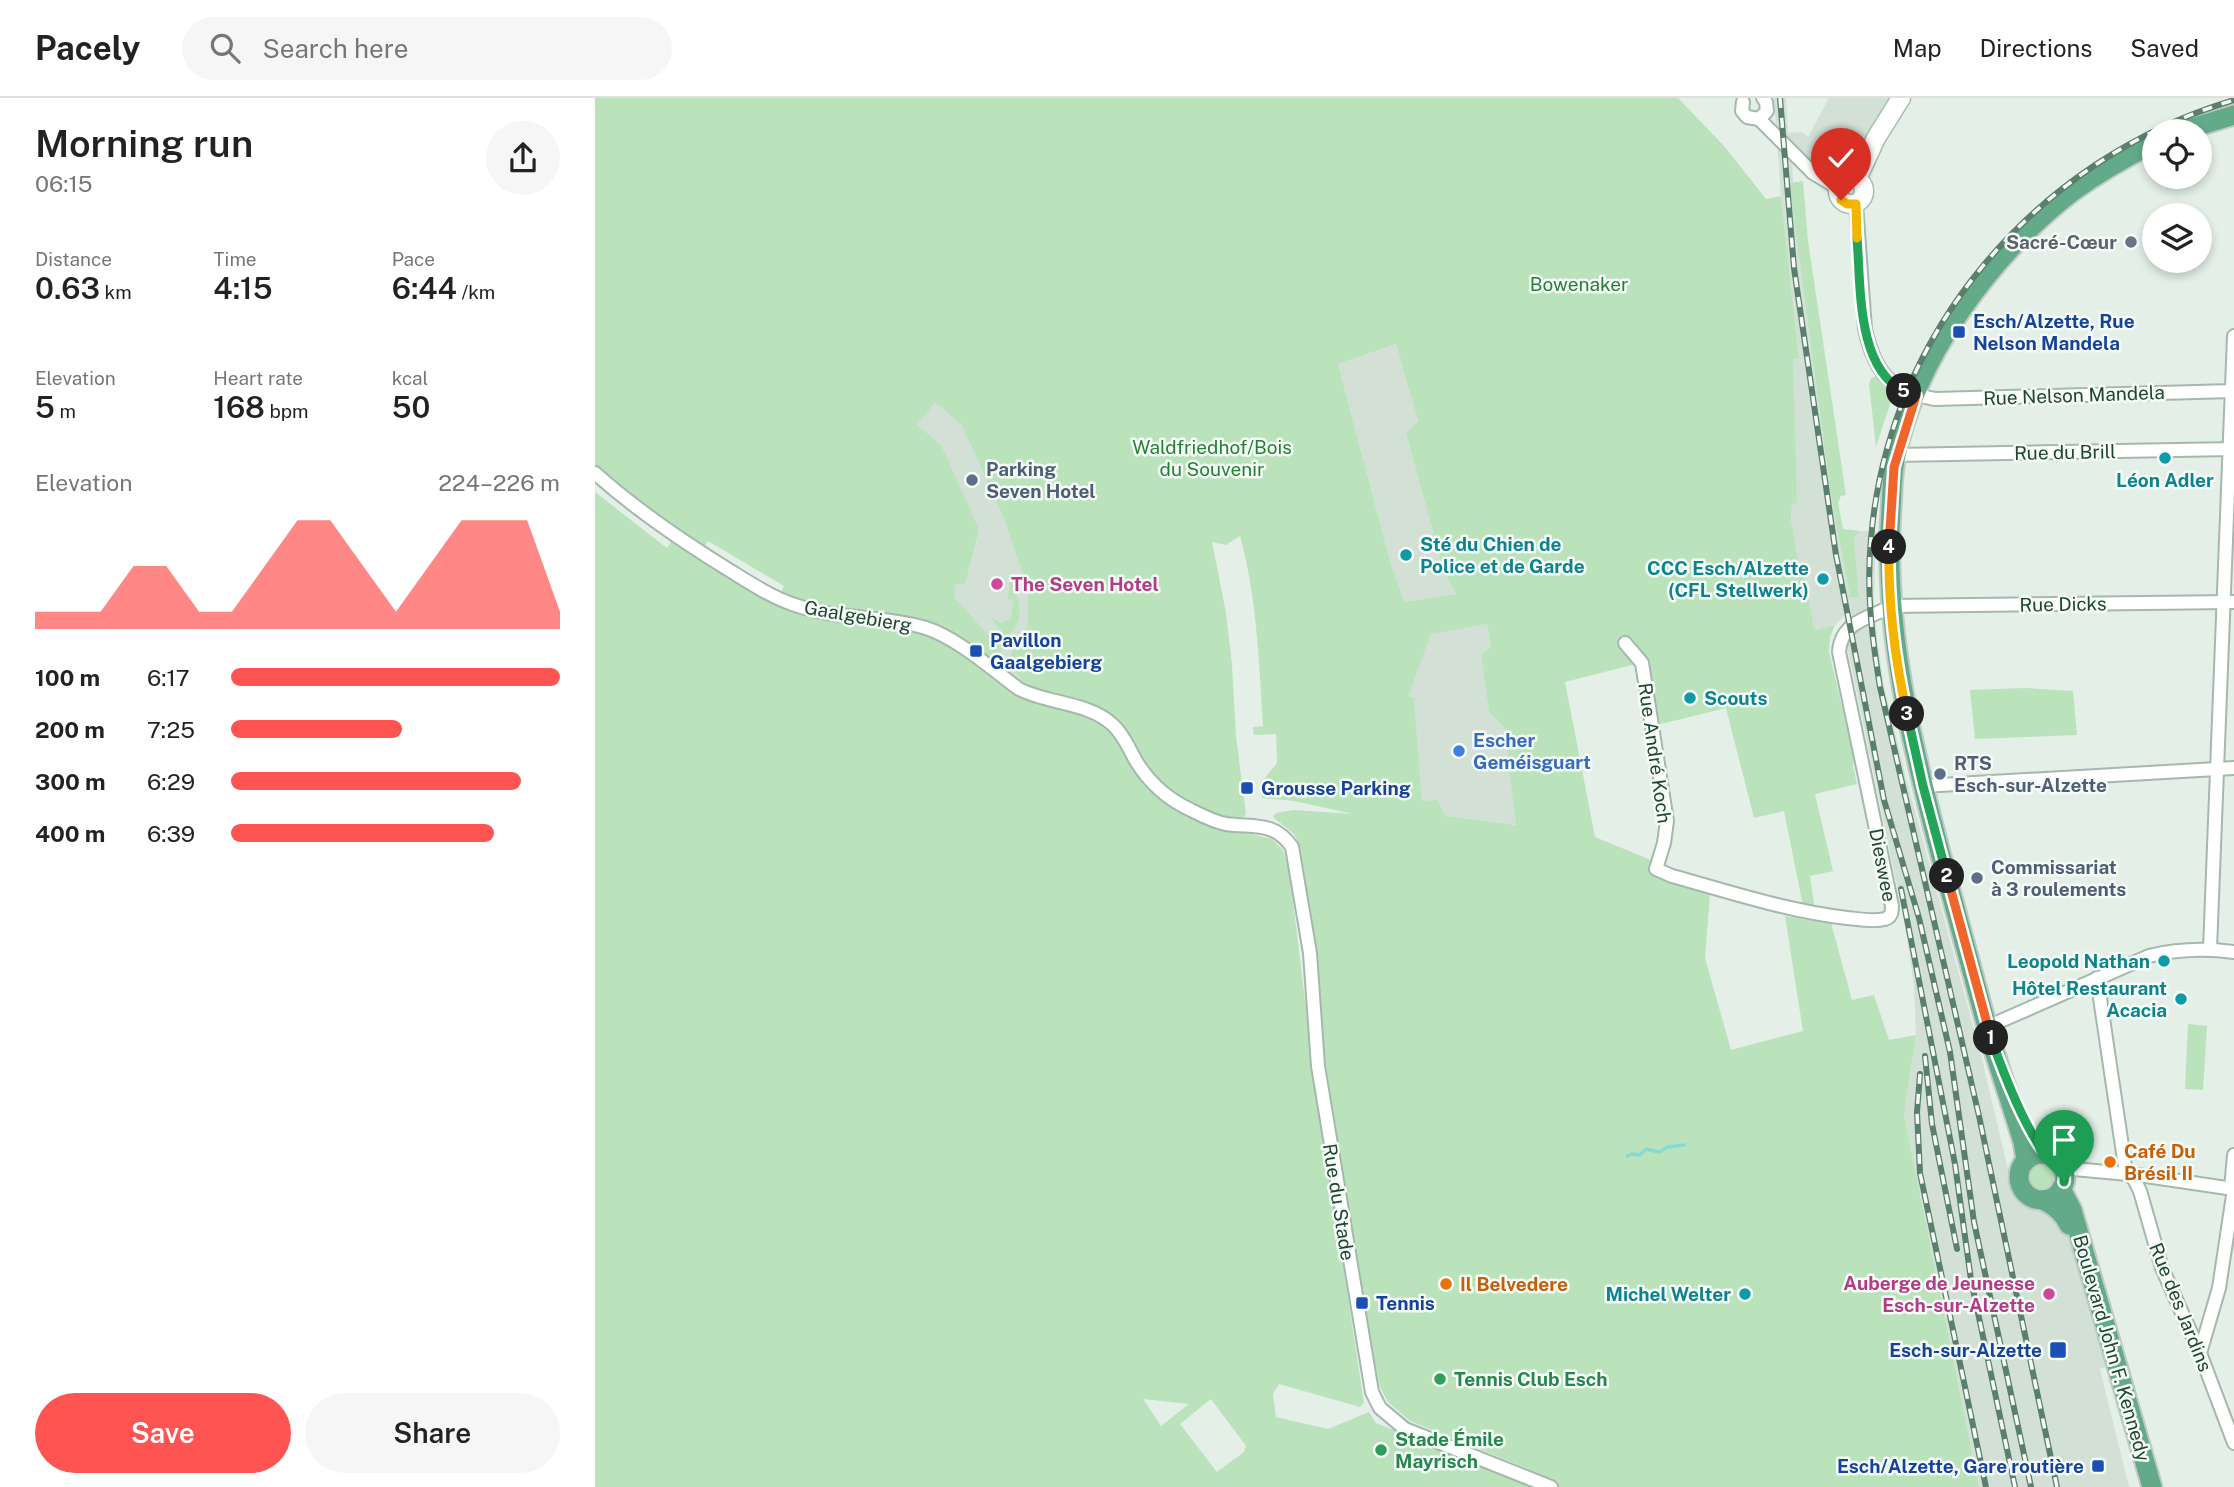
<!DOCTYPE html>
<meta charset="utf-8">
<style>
:root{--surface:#fff;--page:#f6f6f6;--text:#222;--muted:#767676;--line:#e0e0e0;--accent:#ff5552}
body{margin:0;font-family:"Public Sans",sans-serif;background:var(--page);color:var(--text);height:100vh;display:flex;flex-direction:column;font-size:26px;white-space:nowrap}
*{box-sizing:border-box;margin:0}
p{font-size:23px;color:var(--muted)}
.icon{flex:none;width:38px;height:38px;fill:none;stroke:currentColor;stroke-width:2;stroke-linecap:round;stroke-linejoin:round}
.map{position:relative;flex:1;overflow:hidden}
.panel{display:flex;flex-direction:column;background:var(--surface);width:595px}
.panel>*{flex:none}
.fabs{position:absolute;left:1547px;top:21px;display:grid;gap:14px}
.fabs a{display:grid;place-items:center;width:70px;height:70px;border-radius:50%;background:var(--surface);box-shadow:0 4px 10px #0003;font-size:35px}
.pin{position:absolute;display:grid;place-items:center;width:60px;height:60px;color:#fff;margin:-72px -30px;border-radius:50% 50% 50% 0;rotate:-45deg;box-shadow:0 0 7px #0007}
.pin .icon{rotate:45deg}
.km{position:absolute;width:35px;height:35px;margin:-18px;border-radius:50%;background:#222;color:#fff;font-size:19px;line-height:35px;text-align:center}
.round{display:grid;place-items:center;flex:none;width:74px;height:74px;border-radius:37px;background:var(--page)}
.summary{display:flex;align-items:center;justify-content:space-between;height:119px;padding:0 35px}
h1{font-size:38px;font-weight:600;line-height:52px}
.metrics{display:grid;grid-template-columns:repeat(3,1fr);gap:10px;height:119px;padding:7px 35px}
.metrics div{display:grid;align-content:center}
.metrics b{font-size:30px;font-weight:600}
.metrics small{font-size:19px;font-weight:400}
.metrics p{font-size:19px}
.chart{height:196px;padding:14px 35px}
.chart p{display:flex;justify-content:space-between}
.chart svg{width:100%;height:126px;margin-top:7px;fill:var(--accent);opacity:.7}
.action{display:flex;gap:14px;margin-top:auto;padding:14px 35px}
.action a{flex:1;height:80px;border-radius:42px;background:var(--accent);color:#fff;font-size:28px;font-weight:600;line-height:80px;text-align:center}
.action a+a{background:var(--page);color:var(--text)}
ul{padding:0 35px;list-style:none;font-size:23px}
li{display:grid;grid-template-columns:112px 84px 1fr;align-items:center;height:52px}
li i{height:18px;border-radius:9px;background:var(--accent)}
header{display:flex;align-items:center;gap:42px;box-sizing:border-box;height:98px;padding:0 35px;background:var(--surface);border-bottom:2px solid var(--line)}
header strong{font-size:33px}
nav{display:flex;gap:38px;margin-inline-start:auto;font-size:24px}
.search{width:490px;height:63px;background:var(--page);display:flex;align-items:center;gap:18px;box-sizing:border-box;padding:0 24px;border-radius:38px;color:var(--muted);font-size:26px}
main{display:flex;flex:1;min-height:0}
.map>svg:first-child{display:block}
</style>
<header>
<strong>Pacely</strong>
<div class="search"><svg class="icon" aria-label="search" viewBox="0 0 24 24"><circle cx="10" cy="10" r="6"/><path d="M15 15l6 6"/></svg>Search here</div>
<nav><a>Map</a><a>Directions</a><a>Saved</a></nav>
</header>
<main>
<section class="panel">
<div class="summary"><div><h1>Morning run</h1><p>06:15</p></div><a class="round"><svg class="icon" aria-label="share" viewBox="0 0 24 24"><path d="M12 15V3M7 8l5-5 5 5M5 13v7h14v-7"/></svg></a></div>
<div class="metrics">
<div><p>Distance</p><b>0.63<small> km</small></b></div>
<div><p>Time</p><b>4:15</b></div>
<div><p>Pace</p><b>6:44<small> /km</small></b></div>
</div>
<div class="metrics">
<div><p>Elevation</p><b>5<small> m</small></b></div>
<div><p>Heart rate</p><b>168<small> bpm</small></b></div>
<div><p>kcal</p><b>50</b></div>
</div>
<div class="chart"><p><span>Elevation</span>224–226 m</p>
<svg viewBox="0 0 160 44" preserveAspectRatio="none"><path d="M0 44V38L10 38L20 38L30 22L40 22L50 38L60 38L70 22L80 6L90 6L100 22L110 38L120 22L130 6L140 6L150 6L160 38V44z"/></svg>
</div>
<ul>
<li><b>100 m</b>6:17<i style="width:100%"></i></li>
<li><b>200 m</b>7:25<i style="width:52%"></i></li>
<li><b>300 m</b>6:29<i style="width:88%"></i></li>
<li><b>400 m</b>6:39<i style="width:80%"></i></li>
</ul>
<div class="action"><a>Save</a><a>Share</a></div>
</section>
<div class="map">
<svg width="1639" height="1389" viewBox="0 0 1639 1389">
<rect width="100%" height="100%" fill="#e4efe8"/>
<g fill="#d2e0d6">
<polygon points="1179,0 1191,0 1193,35 1207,34 1213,39 1234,0 1306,0 1255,80 1245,86 1197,56 1198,84 1194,85 1236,399 1255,499 1264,498 1259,440 1265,433 1281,433 1279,503 1282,541 1289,588 1311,680 1387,961 1419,1097 1439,1106 1461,1109 1469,1117 1513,1268 1505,1271 1534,1389 1384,1389 1309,1017 1321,937 1319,888 1310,826 1253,552 1249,518 1240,527 1220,532 1208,474 1204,468 1196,421 1197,406 1201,405 1198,261 1204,260 1186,98"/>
<polygon points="801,246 823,323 811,335 849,474 861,496 809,504 795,463 743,266"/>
<polygon points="340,305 366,326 408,418 433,491 435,508 487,611 437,597 401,574 407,551 359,499 361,486 370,487 383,438 322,327"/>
<polygon points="892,526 896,548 886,557 894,614 909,629 922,727 850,718 827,704 819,601 812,598 836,535"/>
</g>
<g fill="#bae3bc" fill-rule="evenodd">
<path d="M0 0H1083L1130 49 1171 101 1186 98 1204 260 1198 262 1202 405 1197 406 1196 421 1204 468 1208 474 1220 532 1240 527 1235 539 1234 554 1259 659 1258 668 1262 686 1220 696 1238 773 1215 778 1220 812 1208 808 1189 713 1159 720 1131 610 1062 627 1049 564 970 584 1000 739 1056 762 1055 769 1075 781 1115 796 1110 860 1136 952 1208 933 1190 818 1236 825 1257 902 1279 897 1294 942 1321 937 1309 1017 1384 1389H956L930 1379 933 1371 815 1323 793 1304 785 1289 771 1220 729 955 722 854 705 749 699 736 678 719 681 715 698 712 758 716 699 703 667 700 665 686 682 665 681 636 659 637 658 629 668 628C664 565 662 500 645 438L631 447 617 444 631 515 637 567 641 638 651 716 647 721 629 720 626 729 677 741 688 752 694 770 718 968 769 1305 765 1309 684 1286 678 1296 681 1319 733 1331 774 1314 781 1325 942 1389H0V394L72 450 80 438 0 375ZM801 246 823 323 811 335 849 474 861 496 809 504 795 463 743 266ZM340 305 366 326 408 418 433 491V528L418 551 416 557 417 569 427 583 440 590 484 601 487 610 424 591 401 574 407 551 359 499 361 486 370 487 383 437V429L346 347 322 327ZM113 443 189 488 183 500 109 449ZM892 526 896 548 886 557 894 614 909 629 921 727 850 718 843 702 827 703 819 600 813 598 836 536ZM548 1301 594 1306 566 1328ZM616 1301 651 1348 649 1354 622 1374 585 1326Z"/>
<polygon points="1208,83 1213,143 1251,397 1246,398 1243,404 1248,431 1265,433 1259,440 1264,499 1255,499 1236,399 1194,85"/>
<polygon points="1281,278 1285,279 1297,300 1281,349 1274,286 1276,280"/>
<path d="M415 479C424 502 433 523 410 540L396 519 406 525 416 520 419 503 413 502Z"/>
<polygon points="1430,590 1478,593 1482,637 1380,641 1375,592"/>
<polygon points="1593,926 1612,928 1608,992 1590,991"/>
<circle cx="1447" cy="1079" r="12"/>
</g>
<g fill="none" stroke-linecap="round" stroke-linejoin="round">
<polyline stroke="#86dad4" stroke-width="3.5" points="1032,1058 1037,1056 1045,1057 1051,1051 1064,1054 1073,1049 1089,1047"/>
<defs>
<g id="street">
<polyline points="1148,4 1147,13 1152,19 1164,21 1218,75 1243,90"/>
<polyline points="1164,21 1172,13 1171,4 1168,0"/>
<path d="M1261 106 1270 231C1280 275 1295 293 1340 301L1638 293"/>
<polyline points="1301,357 1639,351"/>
<path d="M0 375C41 412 87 443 134 472 155 485 176 499 200 507 242 522 288 517 331 530 362 540 397 571 424 591 453 606 494 604 518 627 529 637 534 651 541 663 555 686 572 701 596 712 606 717 619 724 631 726 659 730 679 723 697 749L715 855 723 968 777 1294 785 1310 810 1331 956 1389"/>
<path d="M1030 545 1047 565 1072 723 1069 745 1061 771 1077 778C1135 794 1192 813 1252 820 1263 821 1278 824 1290 821 1296 819 1297 815 1297 808L1244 554C1246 524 1273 520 1298 508L1639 504"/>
<polyline points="1328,688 1639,670"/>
<polyline points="1615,851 1639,238"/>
<polyline points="1502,880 1531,1075"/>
<path d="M1392 929 1554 858C1583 851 1609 850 1639 854"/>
<polyline points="1468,1070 1544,1077 1639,1091"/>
<polyline points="1531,1075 1539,1081 1545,1093 1567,1170 1605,1255 1639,1345"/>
<polyline points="1636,1091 1639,1057"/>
<polyline points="1605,1255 1624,1190 1639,1091"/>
</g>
<g id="secondary">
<circle cx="1256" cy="93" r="13"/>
<polyline points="1262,81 1281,40 1306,0"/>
</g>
<g id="primary">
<polyline points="1587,33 1639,17"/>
<circle cx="1447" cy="1079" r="23"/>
<path d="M1431 1062 1428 1044C1416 1004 1402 965 1391 925 1376 871 1362 816 1347 762 1317 648 1288 531 1296 412 1297 396 1297 378 1300 362 1319 260 1397 156 1477 94 1503 75 1531 59 1559 45"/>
<polyline points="1466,1091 1477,1112 1557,1389"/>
<path d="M1448 1102C1461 1109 1468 1115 1474 1127"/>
</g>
</defs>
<use href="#street" stroke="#a5b8ae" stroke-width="16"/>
<use href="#secondary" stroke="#a4bfb0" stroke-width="21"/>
<use href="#primary" stroke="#c1cbc6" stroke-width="23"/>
<use href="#street" stroke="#fff" stroke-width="12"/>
<use href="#secondary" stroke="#fff" stroke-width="18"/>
<use href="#primary" stroke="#63aa88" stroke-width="19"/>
<defs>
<g id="rail">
<polyline points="1185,0 1199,170 1241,457 1289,702 1324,820 1355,954 1379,1124 1436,1389"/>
<polyline points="1306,791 1360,1066 1376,1182 1420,1389"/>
<polyline points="1330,958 1337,1026 1362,1151"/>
<polyline points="1325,976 1322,1014 1325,1075 1391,1389"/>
<path d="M1462 1389 1384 1018 1285 589C1277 540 1271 492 1276 441 1293 234 1441 61 1639 2"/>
</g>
</defs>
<use href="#rail" stroke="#5b7f6d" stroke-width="6"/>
<use href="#rail" stroke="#f5fbf7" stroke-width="3.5" stroke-dasharray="10" stroke-linecap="butt"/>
</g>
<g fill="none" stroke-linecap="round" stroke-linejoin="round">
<defs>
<path id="split-1" d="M1396 940C1407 971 1426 1020 1444 1047 1454 1063 1472 1059 1469 1084"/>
<polyline id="split-2" points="1352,778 1396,940"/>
<polyline id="split-3" points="1312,616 1328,688 1352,778"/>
<path id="split-4" d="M1294 449C1293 504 1300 562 1312 616"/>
<polyline id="split-5" points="1294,449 1299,369 1321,298 1309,293"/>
<path id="split-6" d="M1262 140C1266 186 1261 270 1309 293"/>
<polyline id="split-7" points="1246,102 1252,106 1261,106 1262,140"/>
</defs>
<use href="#split-1" stroke="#fff" stroke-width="14"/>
<use href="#split-2" stroke="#fff" stroke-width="14"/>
<use href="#split-3" stroke="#fff" stroke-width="14"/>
<use href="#split-4" stroke="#fff" stroke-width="14"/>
<use href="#split-5" stroke="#fff" stroke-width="14"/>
<use href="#split-6" stroke="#fff" stroke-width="14"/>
<use href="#split-7" stroke="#fff" stroke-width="14"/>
<use href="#split-1" stroke="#22a559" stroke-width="9"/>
<use href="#split-2" stroke="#f0652b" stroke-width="9"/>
<use href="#split-3" stroke="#22a559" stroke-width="9"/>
<use href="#split-4" stroke="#f5b400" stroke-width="9"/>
<use href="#split-5" stroke="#f0652b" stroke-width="9"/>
<use href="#split-6" stroke="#22a559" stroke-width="9"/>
<use href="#split-7" stroke="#f5b400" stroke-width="9"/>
</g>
<circle fill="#6b7280" stroke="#f5fbf7" stroke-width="2.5" cx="1536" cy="144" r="7"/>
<g fill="#1a4fb4" stroke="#f5fbf7" stroke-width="2.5">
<rect x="1357" y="227" width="14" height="14" rx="3.5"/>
<rect x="374" y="546" width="14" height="14" rx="3.5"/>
<rect x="645" y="683" width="14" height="14" rx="3.5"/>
<rect x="760" y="1198" width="14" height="14" rx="3.5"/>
<rect x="1454" y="1243" width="18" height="18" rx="3.5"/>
<rect x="1496" y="1361" width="14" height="14" rx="3.5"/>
</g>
<g fill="#0f9aa8" stroke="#f5fbf7" stroke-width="2.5">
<circle cx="1570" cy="360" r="7"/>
<circle cx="811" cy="457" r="7"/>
<circle cx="1228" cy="481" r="7"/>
<circle cx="1095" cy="600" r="7"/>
<circle cx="1569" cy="863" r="7"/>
<circle cx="1586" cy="901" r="7"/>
<circle cx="1150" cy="1196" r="7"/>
</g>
<g fill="#5c6f8a" stroke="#f5fbf7" stroke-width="2.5">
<circle cx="377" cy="382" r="7"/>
<circle cx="1345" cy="676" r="7"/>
<circle cx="1382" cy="780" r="7"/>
</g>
<g fill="#d1479c" stroke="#f5fbf7" stroke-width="2.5">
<circle cx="402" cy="486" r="7"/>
<circle cx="1454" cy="1196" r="7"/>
</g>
<circle fill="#3f7fe0" stroke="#f5fbf7" stroke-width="2.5" cx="864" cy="653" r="7"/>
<g fill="#e8710a" stroke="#f5fbf7" stroke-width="2.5">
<circle cx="1515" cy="1064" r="7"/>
<circle cx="851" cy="1186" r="7"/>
</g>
<g fill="#2e9e5b" stroke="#f5fbf7" stroke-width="2.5">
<circle cx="845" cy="1281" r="7"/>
<circle cx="786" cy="1352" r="7"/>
</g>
<g text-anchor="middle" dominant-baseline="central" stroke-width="5" stroke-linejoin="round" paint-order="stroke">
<g font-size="19" font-weight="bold" fill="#5b616d" stroke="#f5fbf7" text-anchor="end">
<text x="1522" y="144">Sacré-Cœur</text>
</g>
<g font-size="19" fill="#258034" stroke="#f5fbf7">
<text x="984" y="186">Bowenaker</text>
<text x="617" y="349">Waldfriedhof/Bois<tspan x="617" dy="22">du Souvenir</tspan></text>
</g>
<g font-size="19" font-weight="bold" fill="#164399" stroke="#f5fbf7" text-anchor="start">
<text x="1378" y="223">Esch/Alzette, Rue<tspan x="1378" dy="22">Nelson Mandela</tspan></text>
<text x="395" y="542">Pavillon<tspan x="395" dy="22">Gaalgebierg</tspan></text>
<text x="666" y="690">Grousse Parking</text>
<text x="781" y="1205">Tennis</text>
<text x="1447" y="1252" text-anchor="end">Esch-sur-Alzette</text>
<text x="1489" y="1368" text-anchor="end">Esch/Alzette, Gare routière</text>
</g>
<g font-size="19" fill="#204432" stroke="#f5fbf7">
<text transform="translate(1479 297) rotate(-2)">Rue Nelson Mandela</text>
<text transform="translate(1470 354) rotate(-1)">Rue du Brill</text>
<text transform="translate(1468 506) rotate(-1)">Rue Dicks</text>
<text transform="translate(263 518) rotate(10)">Gaalgebierg</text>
<text transform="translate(1060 655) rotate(82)">Rue André Koch</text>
<text transform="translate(1288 767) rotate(79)">Dieswee</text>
<text transform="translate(744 1104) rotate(81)">Rue du Stade</text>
<text transform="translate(1586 1209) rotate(68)">Rue des Jardins</text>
<text transform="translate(1517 1250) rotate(74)">Boulevard John F. Kennedy</text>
</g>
<g font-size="19" font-weight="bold" fill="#4e5e75" stroke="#f5fbf7" text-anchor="start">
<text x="391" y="371">Parking<tspan x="391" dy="22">Seven Hotel</tspan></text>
<text x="1359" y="665">RTS<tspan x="1359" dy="22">Esch-sur-Alzette</tspan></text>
<text x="1396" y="769">Commissariat<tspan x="1396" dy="22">à 3 roulements</tspan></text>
</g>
<g font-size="19" font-weight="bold" fill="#0d838f" stroke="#f5fbf7" text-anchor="end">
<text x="1570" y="382" text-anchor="middle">Léon Adler</text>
<text x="825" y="446" text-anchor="start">Sté du Chien de<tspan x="825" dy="22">Police et de Garde</tspan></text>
<text x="1214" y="470">CCC Esch/Alzette<tspan x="1214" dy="22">(CFL Stellwerk)</tspan></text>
<text x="1109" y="600" text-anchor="start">Scouts</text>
<text x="1555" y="863">Leopold Nathan</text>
<text x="1572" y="890">Hôtel Restaurant<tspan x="1572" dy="22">Acacia</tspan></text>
<text x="1136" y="1196">Michel Welter</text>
</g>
<g font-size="19" font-weight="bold" fill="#b23c85" stroke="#f5fbf7" text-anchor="start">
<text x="416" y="486">The Seven Hotel</text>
<text x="1440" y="1185" text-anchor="end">Auberge de Jeunesse<tspan x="1440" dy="22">Esch-sur-Alzette</tspan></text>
</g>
<g font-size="19" font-weight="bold" fill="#366cbe" stroke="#f5fbf7" text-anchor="start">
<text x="878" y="642">Escher<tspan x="878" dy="22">Geméisguart</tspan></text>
</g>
<g font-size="19" font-weight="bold" fill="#c56008" stroke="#f5fbf7" text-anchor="start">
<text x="1529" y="1053">Café Du<tspan x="1529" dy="22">Brésil II</tspan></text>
<text x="865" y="1186">Il Belvedere</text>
</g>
<g font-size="19" font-weight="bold" fill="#27864d" stroke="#f5fbf7" text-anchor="start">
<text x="859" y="1281">Tennis Club Esch</text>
<text x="800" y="1341">Stade Émile<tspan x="800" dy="22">Mayrisch</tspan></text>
</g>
</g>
</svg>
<div class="fabs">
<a><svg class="icon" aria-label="locate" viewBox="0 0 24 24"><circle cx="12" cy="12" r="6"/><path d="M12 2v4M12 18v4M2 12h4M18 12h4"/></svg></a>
<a><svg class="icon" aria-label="layers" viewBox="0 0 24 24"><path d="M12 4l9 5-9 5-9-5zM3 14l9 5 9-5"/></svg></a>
</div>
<div class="pin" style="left:1469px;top:1084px;background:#1e9e55"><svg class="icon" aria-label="arrive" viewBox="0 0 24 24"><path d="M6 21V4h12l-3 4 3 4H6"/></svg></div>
<div class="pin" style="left:1246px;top:102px;background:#d93025"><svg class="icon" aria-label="check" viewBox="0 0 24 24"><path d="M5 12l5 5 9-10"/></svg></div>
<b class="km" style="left:1396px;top:940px">1</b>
<b class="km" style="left:1352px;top:778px">2</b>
<b class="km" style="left:1312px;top:616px">3</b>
<b class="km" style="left:1294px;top:449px">4</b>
<b class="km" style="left:1309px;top:293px">5</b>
</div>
</main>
